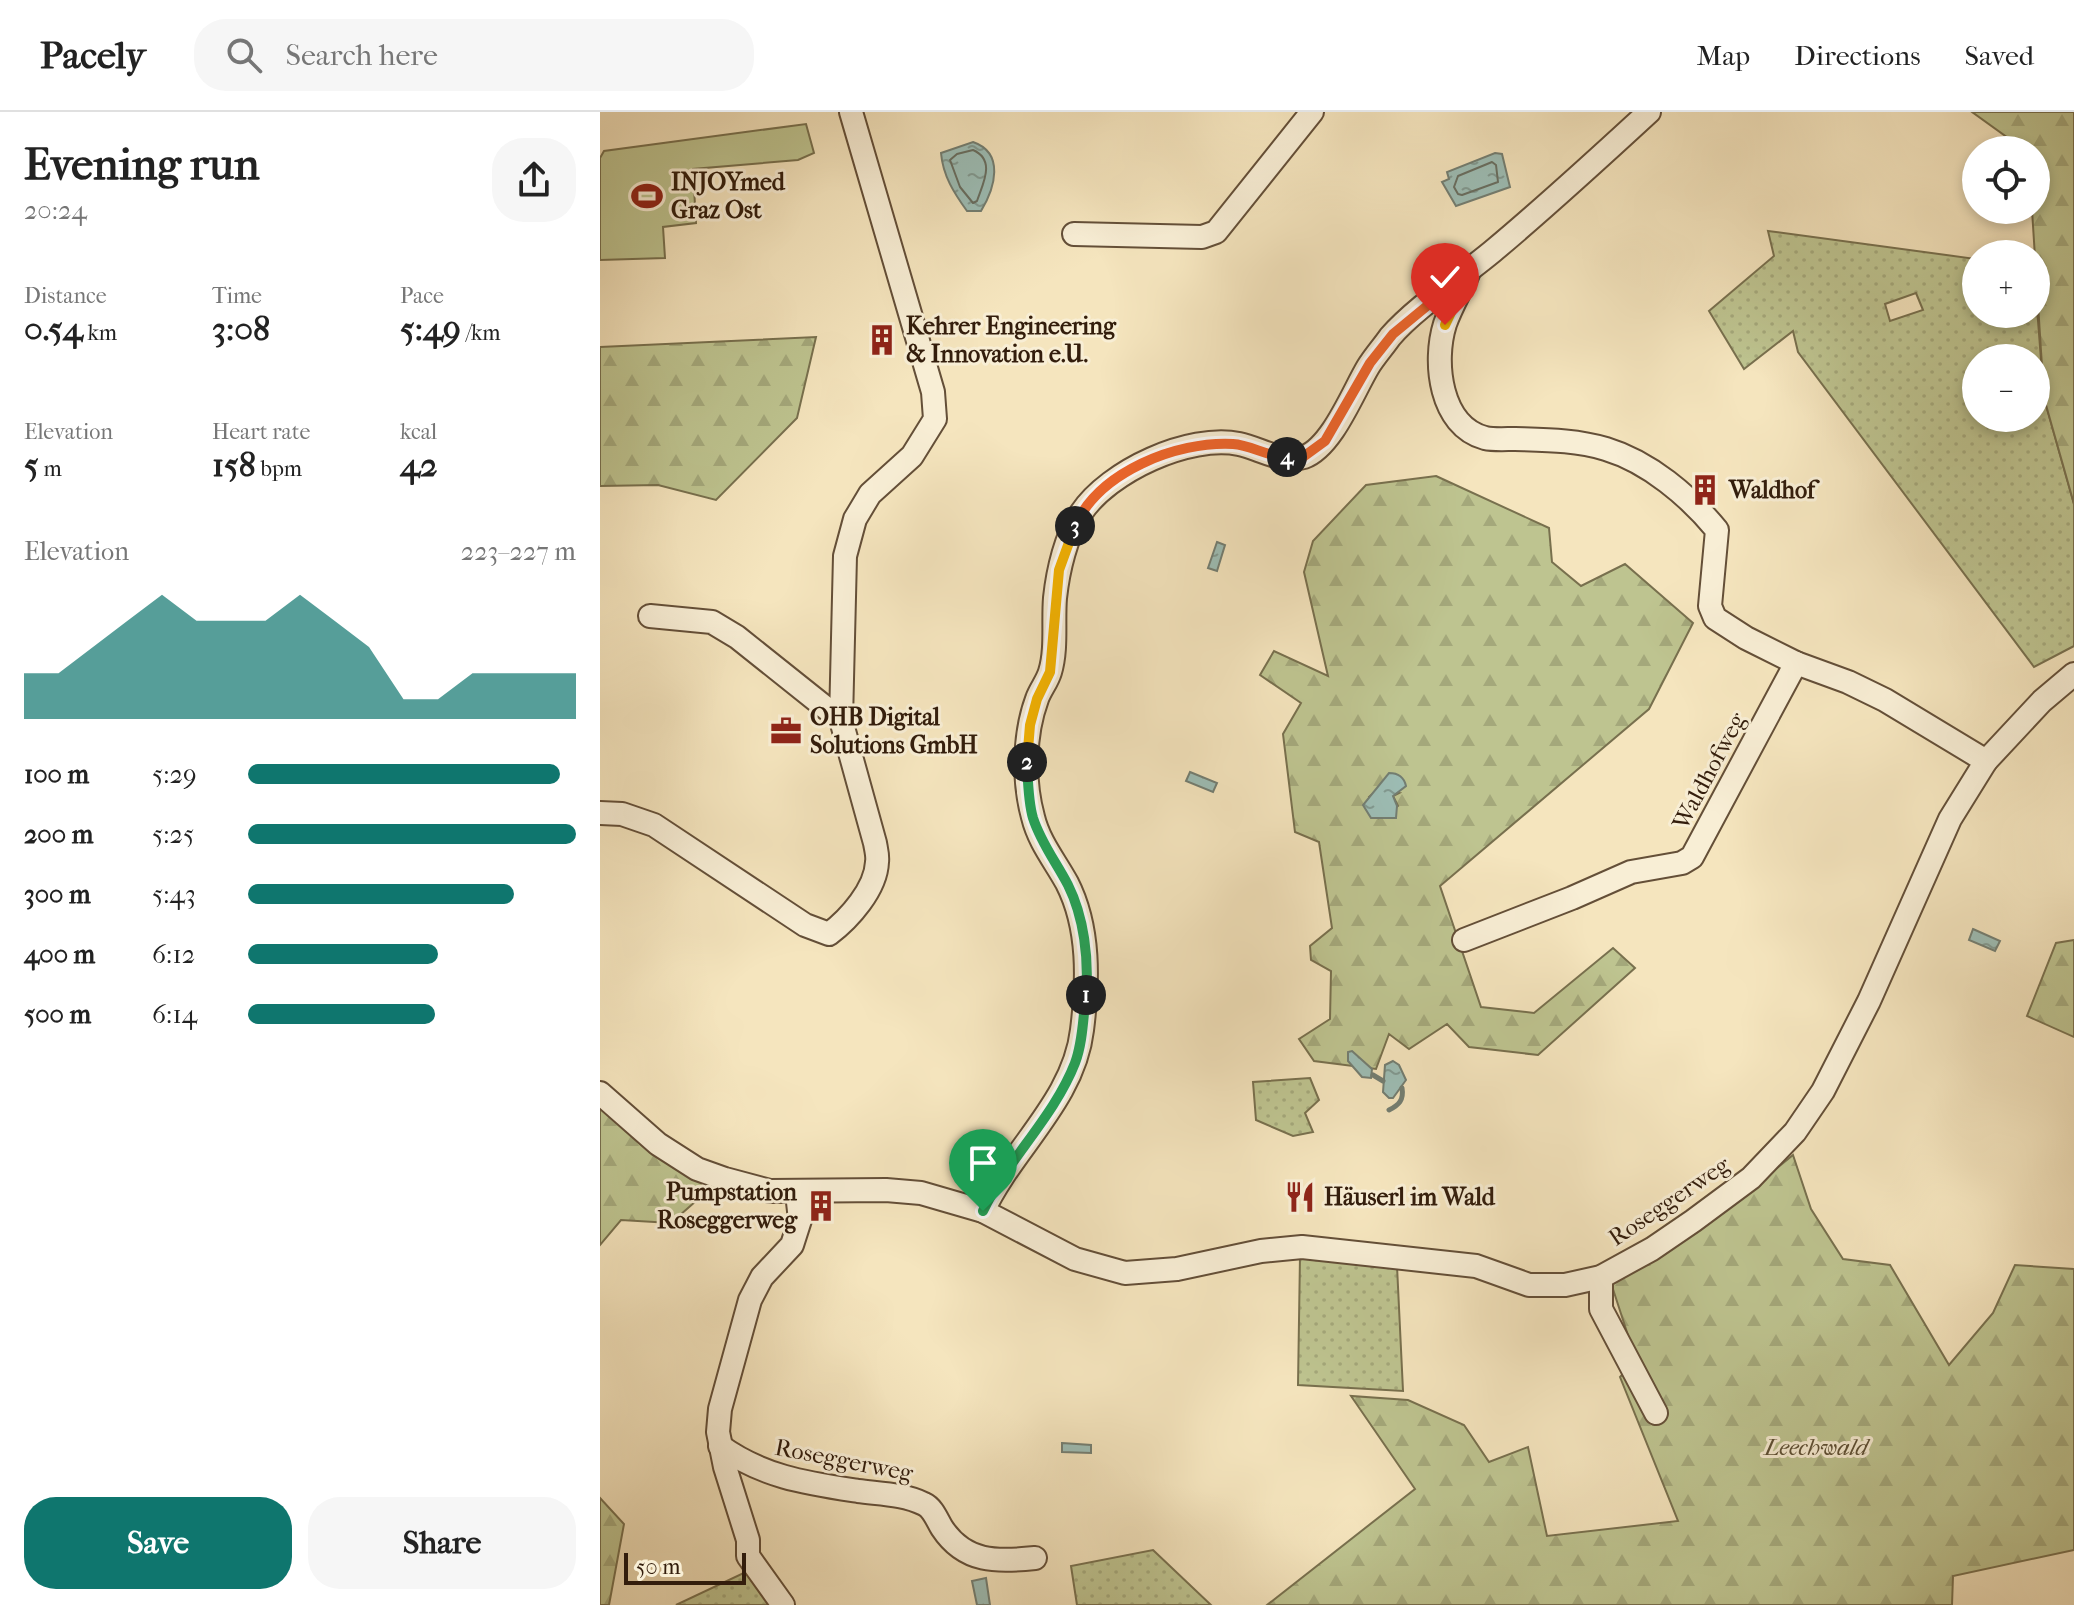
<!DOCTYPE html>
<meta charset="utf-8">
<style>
:root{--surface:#fff;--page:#f6f6f6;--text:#222;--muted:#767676;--line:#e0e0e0;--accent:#0f766e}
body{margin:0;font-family:"IM FELL French Canon",serif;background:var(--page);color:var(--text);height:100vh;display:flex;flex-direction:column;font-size:30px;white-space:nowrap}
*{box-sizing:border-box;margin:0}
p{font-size:26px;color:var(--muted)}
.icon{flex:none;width:44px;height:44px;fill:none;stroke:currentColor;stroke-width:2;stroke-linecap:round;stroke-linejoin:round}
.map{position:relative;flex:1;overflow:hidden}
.details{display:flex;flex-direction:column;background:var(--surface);width:600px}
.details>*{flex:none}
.buttons{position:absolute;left:1362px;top:24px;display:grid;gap:16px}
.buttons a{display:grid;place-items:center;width:88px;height:88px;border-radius:50%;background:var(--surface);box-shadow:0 4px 12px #0003;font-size:40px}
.scale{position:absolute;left:24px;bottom:20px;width:122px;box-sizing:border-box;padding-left:8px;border:4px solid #331d0c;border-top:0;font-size:22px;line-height:28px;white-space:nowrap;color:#331d0c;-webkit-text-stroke:6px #f8eed5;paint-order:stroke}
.pin{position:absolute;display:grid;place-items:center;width:68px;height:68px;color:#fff;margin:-82px -34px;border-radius:50% 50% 50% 0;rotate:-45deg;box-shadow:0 0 8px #0007}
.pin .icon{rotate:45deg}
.km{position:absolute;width:40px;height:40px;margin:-20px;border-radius:50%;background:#222;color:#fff;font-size:22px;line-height:40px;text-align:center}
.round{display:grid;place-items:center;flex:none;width:84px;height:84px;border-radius:32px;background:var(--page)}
.headline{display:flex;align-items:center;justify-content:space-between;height:136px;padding:0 24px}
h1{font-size:44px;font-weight:700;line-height:60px}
.metrics{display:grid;grid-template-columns:repeat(3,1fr);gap:12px;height:136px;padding:8px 24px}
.metrics div{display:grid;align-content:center}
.metrics b{font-size:34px;font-weight:700}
.metrics small{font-size:22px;font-weight:400}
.metrics p{font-size:22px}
.chart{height:224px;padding:16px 24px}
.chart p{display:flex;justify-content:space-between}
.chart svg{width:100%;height:144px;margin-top:8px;fill:var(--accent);opacity:.7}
.primary-button{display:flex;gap:16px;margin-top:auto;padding:16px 24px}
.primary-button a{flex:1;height:92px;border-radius:32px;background:var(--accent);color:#fff;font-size:32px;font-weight:700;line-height:92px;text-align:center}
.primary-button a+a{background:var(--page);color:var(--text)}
ul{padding:0 24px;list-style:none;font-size:26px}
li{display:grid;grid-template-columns:128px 96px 1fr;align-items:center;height:60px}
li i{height:20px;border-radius:10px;background:var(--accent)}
header{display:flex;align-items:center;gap:48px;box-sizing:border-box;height:112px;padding:0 40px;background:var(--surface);border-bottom:2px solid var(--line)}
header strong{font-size:38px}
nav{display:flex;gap:44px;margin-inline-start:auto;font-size:28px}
.search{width:560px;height:72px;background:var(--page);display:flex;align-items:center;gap:20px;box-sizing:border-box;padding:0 28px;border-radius:32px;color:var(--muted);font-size:30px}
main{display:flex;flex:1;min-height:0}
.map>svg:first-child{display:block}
</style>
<header>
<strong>Pacely</strong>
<div class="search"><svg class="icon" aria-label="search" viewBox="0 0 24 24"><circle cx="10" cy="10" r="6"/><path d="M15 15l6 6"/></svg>Search here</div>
<nav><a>Map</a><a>Directions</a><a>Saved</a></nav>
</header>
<main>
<section class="details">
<div class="headline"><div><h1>Evening run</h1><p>20:24</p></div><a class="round"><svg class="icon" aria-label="share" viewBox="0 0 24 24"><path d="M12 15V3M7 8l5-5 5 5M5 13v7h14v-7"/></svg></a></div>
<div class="metrics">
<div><p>Distance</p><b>0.54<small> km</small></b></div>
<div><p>Time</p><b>3:08</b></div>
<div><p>Pace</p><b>5:49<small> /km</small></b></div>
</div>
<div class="metrics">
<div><p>Elevation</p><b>5<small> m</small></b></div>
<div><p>Heart rate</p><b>158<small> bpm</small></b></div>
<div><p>kcal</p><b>42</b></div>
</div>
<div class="chart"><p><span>Elevation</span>223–227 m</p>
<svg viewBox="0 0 160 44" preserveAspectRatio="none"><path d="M0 44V30L10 30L20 22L30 14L40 6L50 14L60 14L70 14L80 6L90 14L100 22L110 38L120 38L130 30L140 30L150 30L160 30V44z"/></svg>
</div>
<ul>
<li><b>100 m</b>5:29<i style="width:95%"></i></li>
<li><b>200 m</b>5:25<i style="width:100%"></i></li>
<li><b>300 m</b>5:43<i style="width:81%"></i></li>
<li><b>400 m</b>6:12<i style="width:58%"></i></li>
<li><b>500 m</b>6:14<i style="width:57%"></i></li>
</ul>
<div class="primary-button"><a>Save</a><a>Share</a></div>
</section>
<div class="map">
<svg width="1474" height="1493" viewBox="0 0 1474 1493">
<defs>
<pattern id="grass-dots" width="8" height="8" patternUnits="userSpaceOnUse" patternTransform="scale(2)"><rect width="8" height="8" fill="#bec490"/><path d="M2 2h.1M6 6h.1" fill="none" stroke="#a4a87b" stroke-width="1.8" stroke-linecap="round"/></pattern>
<pattern id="forest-firs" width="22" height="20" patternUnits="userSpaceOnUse" patternTransform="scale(2)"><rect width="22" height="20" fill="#bec490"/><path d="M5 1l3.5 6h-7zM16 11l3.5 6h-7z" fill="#a4a87b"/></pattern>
<pattern id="water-ripples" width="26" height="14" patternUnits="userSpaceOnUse" patternTransform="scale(2)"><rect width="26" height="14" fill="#9dbeb6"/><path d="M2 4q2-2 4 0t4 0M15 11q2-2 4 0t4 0" fill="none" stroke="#819a92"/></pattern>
</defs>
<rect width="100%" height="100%" fill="#f5e5be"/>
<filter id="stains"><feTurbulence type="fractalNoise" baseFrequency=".0025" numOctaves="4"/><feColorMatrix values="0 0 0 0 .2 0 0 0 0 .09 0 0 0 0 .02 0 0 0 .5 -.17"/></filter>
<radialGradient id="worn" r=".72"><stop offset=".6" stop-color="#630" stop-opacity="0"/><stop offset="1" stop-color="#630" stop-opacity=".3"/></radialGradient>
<g fill="url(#grass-dots)" stroke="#78704e" stroke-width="2" fill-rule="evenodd">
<path d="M1168 119 1376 147V202H1436V183L1444 286 1474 392V534L1434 555 1198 240 1193 219 1144 257 1109 199 1174 144ZM1316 181 1323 198 1290 209 1285 192ZM1376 246H1436V306H1376Z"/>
<polygon points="710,966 719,988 705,1001 713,1020 693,1024 656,1008 653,970"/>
<polygon points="700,1144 797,1154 803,1279 698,1273"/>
<polygon points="553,1438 611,1493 477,1493 471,1454"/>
<polygon points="150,1458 176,1493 76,1493"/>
</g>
<g fill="url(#forest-firs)" stroke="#78704e" stroke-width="2" fill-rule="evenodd">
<polygon points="1372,0 1474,0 1474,392 1444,286 1432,98 1436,98 1436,38 1413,38 1408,26"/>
<polygon points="216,225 197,306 116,388 58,373 0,374 0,235"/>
<path d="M836 364 949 416 952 450 981 474 1025 452 1093 511 1049 597 840 774 881 895 934 901 1013 836 1035 856 938 943 869 935 847 912 809 937 789 922 776 957 714 949 699 927 730 907 731 859 711 848 710 834 732 816 719 730 695 720 683 622 701 591 660 563 674 539 728 564 704 460 713 429 766 373ZM777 678 799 681 793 684 798 694 779 706 769 685Z"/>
<polygon points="1474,828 1474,925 1427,904 1456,831"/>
<polygon points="0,991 113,1074 71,1111 21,1108 0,1133"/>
<polygon points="1193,1043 1211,1097 1243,1147 1290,1153 1349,1253 1393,1201 1415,1153 1474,1157 1474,1438 1353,1464 1352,1493 667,1493 815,1377 751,1284 808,1288 864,1313 889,1350 928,1335 947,1424 1078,1409 1020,1265 1036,1248 1011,1171 1108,1112"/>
<polygon points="0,1386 24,1412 9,1493 0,1493"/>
</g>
<polygon fill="#bec490" stroke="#78704e" stroke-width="2" points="206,12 214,41 198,48 93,57 96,111 63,115 65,146 0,148 0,46 4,39"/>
<g fill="url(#water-ripples)" stroke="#737e72" stroke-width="2">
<path d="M373 30C405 41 395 76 381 99H367C354 81 343 64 341 41Z"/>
<polygon points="895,41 902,42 910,75 856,94 842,70 849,67 847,60"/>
<polygon points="617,430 625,433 617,459 608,456"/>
<polygon points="590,660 617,671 613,680 586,669"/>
<path d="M789 661C798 661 804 665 806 674L793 684 797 694 796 706H771L763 693Z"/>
<polygon points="1373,817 1400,829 1395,839 1369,828"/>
<polygon points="752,939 772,957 771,966 762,965 748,949 748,940"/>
<polygon points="793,949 799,953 806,968 793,986 789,986 783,980 785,953"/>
<polygon points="462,1331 491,1333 491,1341 462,1340"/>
<polygon points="386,1466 390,1493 377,1493 372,1469"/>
</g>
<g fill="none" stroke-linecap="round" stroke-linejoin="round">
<g stroke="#686e61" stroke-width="2">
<path d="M373 38C396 48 383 71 377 89L373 91 360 75 350 48 357 42Z"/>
<polygon points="892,50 896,53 898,70 862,83 858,82 854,75 858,64"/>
</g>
<g stroke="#737e72" stroke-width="5">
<polyline points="773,963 783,969"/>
<path d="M789 998C799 993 804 988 802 976"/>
</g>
<defs>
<g id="minor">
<polyline points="474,122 602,125 616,120 712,0"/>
<path d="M868 162C861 178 851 195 845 212 833 250 840 314 885 326 894 328 906 327 915 327 946 328 976 328 1006 337 1049 350 1089 384 1117 418L1110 494 1115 506 1146 526 1196 551 1248 570 1285 588 1386 649"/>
<polyline points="50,504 112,510 137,525 241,608"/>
<path d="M0 701 22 702 54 713 205 813 229 822C249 807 276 777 277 750 278 744 276 737 275 731L241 608 245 444 255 407 270 382 312 344 335 307 333 280 251 0"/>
<polyline points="864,828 972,786 1031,760 1082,751 1092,745 1196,551"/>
<polyline points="0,981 58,1032 97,1057 125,1067 170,1079 286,1078 321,1081 383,1099 475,1147 525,1161 577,1157 661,1139 702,1135 876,1154 929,1173 965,1173 1001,1165 1052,1137 1093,1109 1151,1066 1195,1020 1223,979 1269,889 1350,707 1386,649 1442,589 1474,562"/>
<path d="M383 1099C412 1037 474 988 482 918 488 870 490 816 467 771 455 749 439 730 433 705 423 669 424 622 437 587 440 578 447 570 450 560 457 537 453 510 455 486 458 458 466 424 481 401 509 359 589 322 639 332 659 336 683 352 704 345 732 335 753 280 768 255 774 245 783 235 790 225 815 196 863 164 893 139 947 94 998 47 1049 0"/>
<polyline points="1001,1165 1001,1197 1056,1301"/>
<path d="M120 1334C163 1365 206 1371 258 1379 281 1382 304 1382 324 1392 333 1396 337 1408 342 1416 365 1451 397 1450 435 1446"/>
<polyline points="183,1493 148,1444 148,1428 125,1355 118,1320 120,1297 150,1188 162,1165 192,1133 200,1108 197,1081"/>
</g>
</defs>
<use href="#minor" stroke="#644f38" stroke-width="26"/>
<use href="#minor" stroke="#f8eed5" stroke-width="22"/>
</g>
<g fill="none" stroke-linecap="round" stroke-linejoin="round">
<defs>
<path id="split-1" d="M383 1099C408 1047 454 1005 475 951 483 930 483 905 486 883"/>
<path id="split-2" d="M427 650C428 668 428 689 433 706 441 731 456 750 468 773 484 805 489 847 486 883"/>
<polyline id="split-3" points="427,650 430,613 437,587 450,560 459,458 475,414"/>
<path id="split-4" d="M475 414C499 360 576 329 633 332 651 333 668 345 687 345"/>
<polyline id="split-5" points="687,345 703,345 725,329 770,251 793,222 850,175"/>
<polyline id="split-6" points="845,213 871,158 850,175"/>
</defs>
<use href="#split-1" stroke="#fff" stroke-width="16"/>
<use href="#split-2" stroke="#fff" stroke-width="16"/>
<use href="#split-3" stroke="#fff" stroke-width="16"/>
<use href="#split-4" stroke="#fff" stroke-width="16"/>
<use href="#split-5" stroke="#fff" stroke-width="16"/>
<use href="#split-6" stroke="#fff" stroke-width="16"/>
<use href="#split-1" stroke="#22a559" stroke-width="10"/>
<use href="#split-2" stroke="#22a559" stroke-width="10"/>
<use href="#split-3" stroke="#f5b400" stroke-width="10"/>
<use href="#split-4" stroke="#f0652b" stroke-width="10"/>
<use href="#split-5" stroke="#f0652b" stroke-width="10"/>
<use href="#split-6" stroke="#f5b400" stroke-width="10"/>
</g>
<defs>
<symbol id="stadium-bare" viewBox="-9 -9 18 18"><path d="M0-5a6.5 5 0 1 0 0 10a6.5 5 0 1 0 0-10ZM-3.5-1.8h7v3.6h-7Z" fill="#8f2418" stroke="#f8eed5" stroke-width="2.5" paint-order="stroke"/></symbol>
<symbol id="building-bare" viewBox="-9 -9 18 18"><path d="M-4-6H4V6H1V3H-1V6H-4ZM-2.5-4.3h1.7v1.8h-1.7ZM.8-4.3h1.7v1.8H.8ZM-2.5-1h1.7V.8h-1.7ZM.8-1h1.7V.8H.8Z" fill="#8f2418" stroke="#f8eed5" stroke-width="2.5" paint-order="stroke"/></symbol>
<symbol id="office-bare" viewBox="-9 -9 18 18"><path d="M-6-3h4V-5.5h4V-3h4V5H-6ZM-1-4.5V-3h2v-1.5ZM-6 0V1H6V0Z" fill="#8f2418" stroke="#f8eed5" stroke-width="2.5" paint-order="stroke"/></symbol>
<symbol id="restaurant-bare" viewBox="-9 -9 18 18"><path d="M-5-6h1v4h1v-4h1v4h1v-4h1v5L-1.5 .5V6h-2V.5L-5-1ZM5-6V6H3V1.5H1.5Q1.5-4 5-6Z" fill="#8f2418" stroke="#f8eed5" stroke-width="2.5" paint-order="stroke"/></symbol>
</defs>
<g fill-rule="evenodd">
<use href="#stadium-bare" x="25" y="62" width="44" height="44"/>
<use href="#building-bare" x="260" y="206" width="44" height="44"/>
<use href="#building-bare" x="1083" y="356" width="44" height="44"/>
<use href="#office-bare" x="164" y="597" width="44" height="44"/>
<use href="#restaurant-bare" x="678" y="1063" width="44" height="44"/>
<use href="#building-bare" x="199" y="1072" width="44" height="44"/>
</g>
<g text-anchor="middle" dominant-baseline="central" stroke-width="6" stroke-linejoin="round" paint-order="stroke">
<g font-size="24" font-weight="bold" fill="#331d0c" stroke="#f8eed5" text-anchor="start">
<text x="71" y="70">INJOYmed<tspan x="71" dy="28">Graz Ost</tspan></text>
<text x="306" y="214">Kehrer Engineering<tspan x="306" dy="28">&amp; Innovation e.U.</tspan></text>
<text x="1129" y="378">Waldhof</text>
<text x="210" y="605">OHB Digital<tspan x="210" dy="28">Solutions GmbH</tspan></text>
<text x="197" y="1080" text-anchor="end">Pumpstation<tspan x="197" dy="28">Roseggerweg</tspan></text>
<text x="724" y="1085">Häuserl im Wald</text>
</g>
<g font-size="24" fill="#331d0c" stroke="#f8eed5">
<text transform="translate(1109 659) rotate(-62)">Waldhofweg</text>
<text transform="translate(1069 1089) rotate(-34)">Roseggerweg</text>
<text transform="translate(244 1348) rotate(11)">Roseggerweg</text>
</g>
<g font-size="24" font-style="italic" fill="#5d4f34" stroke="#f8eed5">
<text x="1216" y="1335">Leechwald</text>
</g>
</g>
<rect width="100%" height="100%" filter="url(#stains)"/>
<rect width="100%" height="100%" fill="url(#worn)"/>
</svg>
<div class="buttons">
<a><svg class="icon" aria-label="locate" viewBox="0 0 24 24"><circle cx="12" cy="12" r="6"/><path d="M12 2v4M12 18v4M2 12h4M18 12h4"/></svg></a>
<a>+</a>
<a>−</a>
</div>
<div class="scale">50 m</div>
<div class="pin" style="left:383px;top:1099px;background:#1e9e55"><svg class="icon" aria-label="arrive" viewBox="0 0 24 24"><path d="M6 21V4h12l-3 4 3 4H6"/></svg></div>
<div class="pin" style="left:845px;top:213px;background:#d93025"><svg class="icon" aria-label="check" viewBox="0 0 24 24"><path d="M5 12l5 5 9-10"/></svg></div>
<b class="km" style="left:486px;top:883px">1</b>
<b class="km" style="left:427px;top:650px">2</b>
<b class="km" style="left:475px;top:414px">3</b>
<b class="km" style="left:687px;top:345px">4</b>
</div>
</main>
